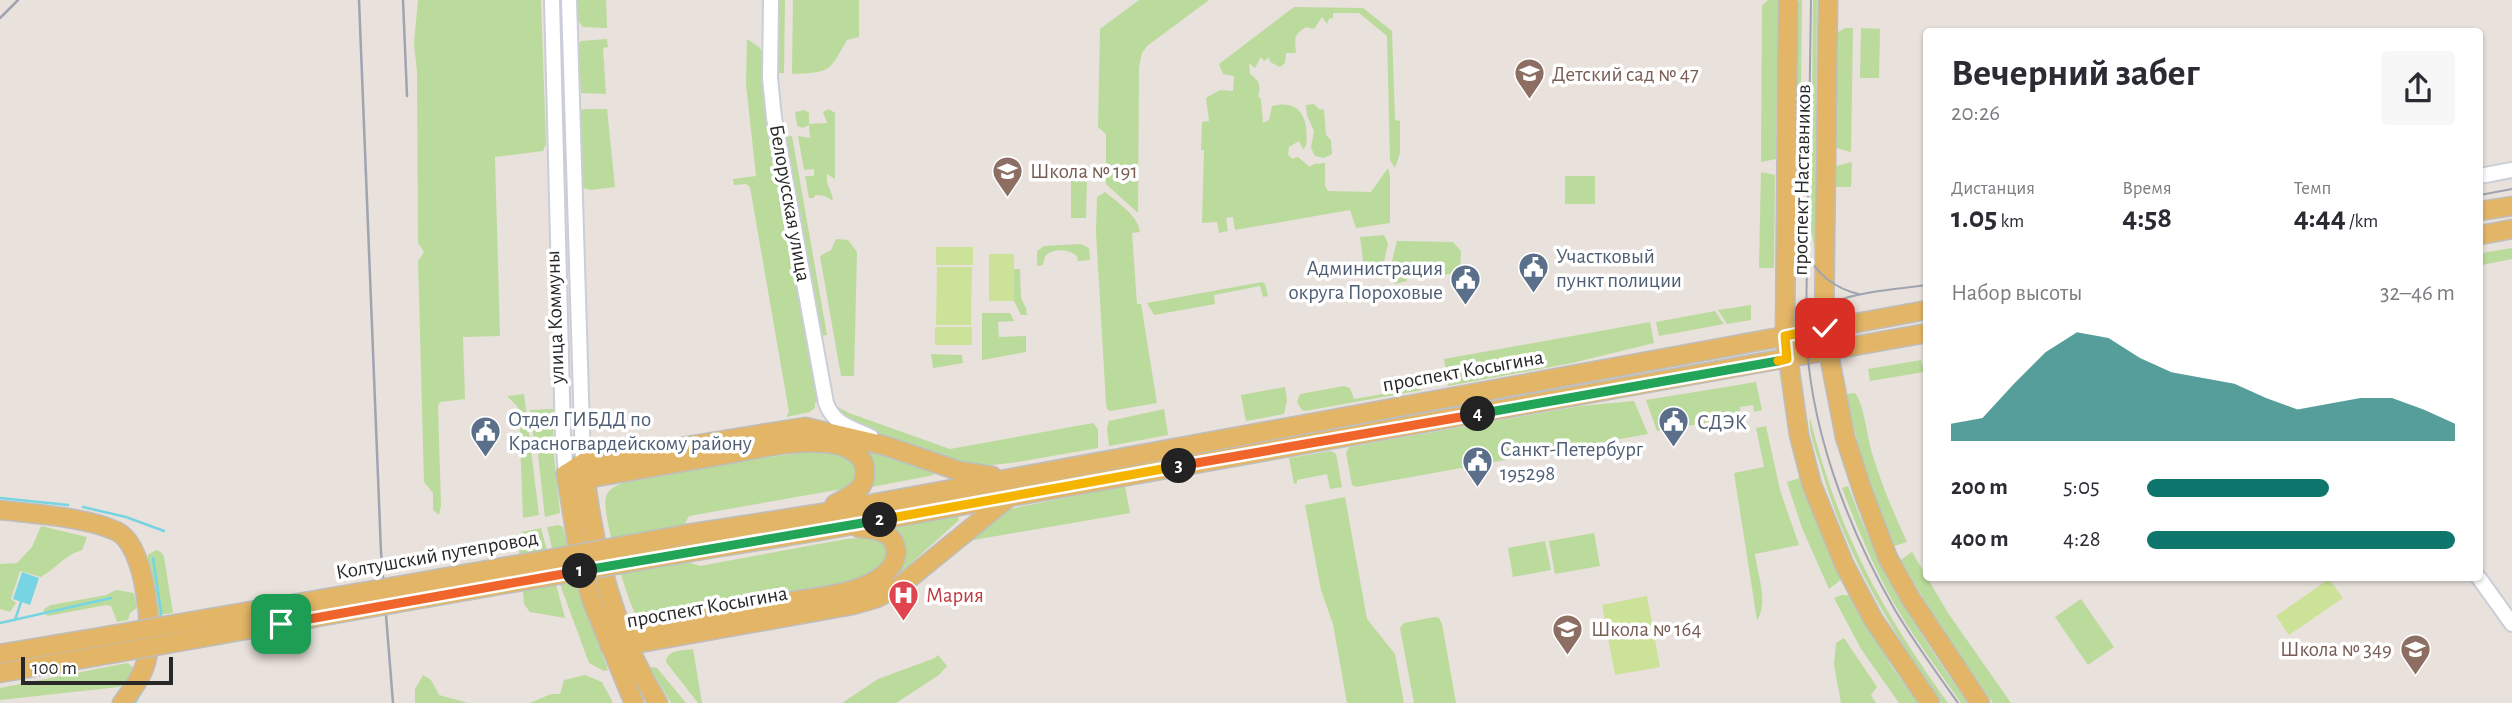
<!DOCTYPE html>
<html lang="ru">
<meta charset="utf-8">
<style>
:root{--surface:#fff;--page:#f7f7f7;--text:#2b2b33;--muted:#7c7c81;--accent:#0f766e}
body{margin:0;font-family:"Alegreya Sans",sans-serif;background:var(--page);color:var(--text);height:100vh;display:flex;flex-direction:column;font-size:26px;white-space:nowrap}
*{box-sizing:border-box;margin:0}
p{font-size:23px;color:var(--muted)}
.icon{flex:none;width:38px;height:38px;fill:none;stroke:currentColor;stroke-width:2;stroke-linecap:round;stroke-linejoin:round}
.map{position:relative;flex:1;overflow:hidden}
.sheet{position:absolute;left:1923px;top:28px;width:560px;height:553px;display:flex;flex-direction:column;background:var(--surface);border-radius:7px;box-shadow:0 2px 5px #0004}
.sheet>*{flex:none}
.scale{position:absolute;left:21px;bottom:18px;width:152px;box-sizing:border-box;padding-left:7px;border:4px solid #282828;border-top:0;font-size:19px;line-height:24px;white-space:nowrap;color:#282828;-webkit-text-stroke:5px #fff;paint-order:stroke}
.pin{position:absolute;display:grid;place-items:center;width:60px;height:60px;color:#fff;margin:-30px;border-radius:14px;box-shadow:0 4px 10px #0006}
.km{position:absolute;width:35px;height:35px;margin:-18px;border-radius:50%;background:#222;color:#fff;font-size:19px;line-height:35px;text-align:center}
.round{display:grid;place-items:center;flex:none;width:74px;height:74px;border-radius:7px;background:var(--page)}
.headline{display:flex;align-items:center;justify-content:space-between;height:119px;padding:0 28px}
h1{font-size:38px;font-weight:600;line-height:52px}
.stats{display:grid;grid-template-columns:repeat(3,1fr);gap:10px;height:119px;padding:7px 28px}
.stats div{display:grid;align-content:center}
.stats b{font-size:30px;font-weight:600}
.stats small{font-size:19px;font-weight:400}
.stats p{font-size:19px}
.chart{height:196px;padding:14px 28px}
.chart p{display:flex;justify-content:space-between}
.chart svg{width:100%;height:126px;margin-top:7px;fill:var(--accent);opacity:.7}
ul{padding:0 28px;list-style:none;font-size:23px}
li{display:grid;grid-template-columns:112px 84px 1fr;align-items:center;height:52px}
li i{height:18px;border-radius:9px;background:var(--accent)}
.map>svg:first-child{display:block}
</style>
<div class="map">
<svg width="2512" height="703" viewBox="0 0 2512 703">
<rect width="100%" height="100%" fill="#e9e1db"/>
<g fill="#badb9c">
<polygon points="418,0 541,0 546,144 543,151 495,157 500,336 463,337 465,399 440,402 438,406 441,505 439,515 433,510 433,493 424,482 418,261 424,252 418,243 417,72 414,43"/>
<polygon points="578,0 606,0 607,28 583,27 578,21"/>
<polygon points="778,0 785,0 784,73 778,73"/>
<path d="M793 0H859V37L847 40C828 73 831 72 792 74Z"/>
<polygon points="1139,0 1209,0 1147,46 1142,53 1139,67 1138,213 1106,184 1106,134 1098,127 1100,29"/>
<polygon points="1768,0 1778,0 1776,159 1761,162 1762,6"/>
<polygon points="1802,0 1799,251 1796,251 1798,1"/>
<polygon points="1813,0 1817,0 1815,250 1811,230"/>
<path d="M1294 7 1363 8 1392 31 1395 120 1400 121V153L1395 168 1390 160 1387 36 1359 13H1333V18L1329 19 1327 24 1322 17 1314 29 1306 27C1293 35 1295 38 1296 53H1286L1285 63 1280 67 1270 62 1269 57 1264 61 1261 57 1255 68 1249 63 1250 74C1260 81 1261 86 1258 96L1261 99 1263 123 1269 120 1272 106C1302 98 1309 121 1306 146L1303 149 1299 141 1289 147 1288 154 1292 159 1298 157 1310 167 1314 164 1325 163V186L1328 191 1371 192 1388 168 1390 177V223L1356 228 1350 210 1235 230 1233 217 1226 218 1228 231 1219 233 1217 222 1202 223 1204 150H1201L1202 122 1209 121 1206 98 1220 90 1233 91 1234 76 1223 74 1219 64Z"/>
<polygon points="1845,28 1853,28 1851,152 1836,148 1838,32"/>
<polygon points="1861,28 1880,29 1879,78 1860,78"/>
<polygon points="607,39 608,47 603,48 606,94 581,93 578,44 581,41"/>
<polygon points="747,39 759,47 763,53 769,119 819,402 815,403 815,408 810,412 786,417 789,412 750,187 746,184 734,185 733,179 756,176 746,84"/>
<polygon points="1314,104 1319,109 1324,110 1326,135 1331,140 1332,154 1324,158 1315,156 1311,148 1314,131 1307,115 1306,105"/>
<polygon points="589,109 607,109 615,187 591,190 583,188 579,110"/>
<path d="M829 109 835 113V179L827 174C826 189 832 188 833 201L825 196 815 195 814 198H809L805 176H814V169L804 170 798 136 810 138 809 125 803 128 797 126 795 112 805 110 809 113V124L827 123 823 112Z"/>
<polygon points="792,136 827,335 821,336 785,137"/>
<polygon points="1852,162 1851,187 1836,187 1836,166"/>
<polygon points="1761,172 1775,175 1774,268 1759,268"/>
<rect x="1565" y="176" width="30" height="28"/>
<polygon points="1087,177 1086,218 1071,218 1071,178"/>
<path d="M1105 192C1118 203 1137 214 1140 232L1132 233 1137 304H1141L1157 403 1110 411 1107 409 1106 403 1096 232 1097 197Z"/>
<polygon points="1384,235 1388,244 1383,266 1364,268 1360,237"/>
<polygon points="836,239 848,240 857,252 854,376 841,376 820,256 831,250"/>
<polygon points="1397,241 1453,242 1461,251 1460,272 1432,277 1430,269 1406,273 1407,281 1394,284 1390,269"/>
<path d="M1081 244 1089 248 1090 260 1078 261 1077 256C1068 249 1054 248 1045 256L1043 265 1037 266V251L1044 246Z"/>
<polygon points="2512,248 2512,259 2482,265 2482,253"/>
<polygon points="1014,269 1020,269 1021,298 1026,308 1027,315 1021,315 1014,301"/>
<polygon points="1262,282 1265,284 1268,296 1263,297 1260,286 1214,295 1215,304 1154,315 1147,303"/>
<polygon points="1751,305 1751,320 1727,324 1718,310"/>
<polygon points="1715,311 1724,324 1659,336 1656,322"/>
<polygon points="982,313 1010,313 1014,321 998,322 999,337 1026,336 1026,352 982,360"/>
<polygon points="1650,322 1654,343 1572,363 1448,386 1444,359"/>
<polygon points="931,354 962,355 963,363 933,368"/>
<polygon points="1921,360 1924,372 1870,381 1868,369"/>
<polygon points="1756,382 1762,410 1754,412 1753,405 1740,407 1740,417 1657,431 1646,400"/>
<polygon points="1344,386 1350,388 1354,399 1417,388 1422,390 1305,411 1302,410 1297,402 1300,394"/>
<polygon points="1285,387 1287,400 1284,414 1246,421 1241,395"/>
<path d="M1855 393C1865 406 1867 439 1873 456 1882 486 1894 514 1907 542L1894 546C1872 496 1857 446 1846 394Z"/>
<polygon points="524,394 539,515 523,518 519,414 517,406 507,396"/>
<polygon points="1634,401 1648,434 1356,487 1352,485 1346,453 1349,447 1580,406"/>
<polygon points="834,405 849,413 950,449 1093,423 1098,429 1098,448 1011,463 991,465 957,463 847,422"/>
<polygon points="553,409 553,437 542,438 534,441 530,410"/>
<polygon points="1164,409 1168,435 1109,446 1107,428 1109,421"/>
<path d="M1810 418C1838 531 1881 610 1948 703H1942C1890 629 1844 552 1820 464 1816 451 1808 431 1810 418Z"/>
<path d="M1766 426 1780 490 1799 545 1755 554C1757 572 1769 603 1757 620L1734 473 1764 467 1756 428Z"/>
<polygon points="851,441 933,472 934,475 872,487"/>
<polygon points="553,447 560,513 545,517 538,455 541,449"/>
<polygon points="1331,451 1336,454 1342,487 1330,489 1327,474 1297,480 1297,483 1294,484 1289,458"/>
<path d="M808 452C826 453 868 453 854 482L842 489 689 516 685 523 691 563 700 566 846 539C861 538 875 534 886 547V560L882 566 858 578 825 587 646 618 636 614C627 600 601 512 606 497 608 489 616 486 622 483L751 459Z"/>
<polygon points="1803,477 1817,521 1842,579 1829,589 1802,528 1787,482"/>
<polygon points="1125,486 1130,513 962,542 994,516 1009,509"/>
<path d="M1848 486C1878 568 1918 633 1968 703H1961C1940 672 1917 642 1898 610 1875 571 1858 530 1842 488Z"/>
<polygon points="1345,497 1367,619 1395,654 1404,703 1347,703 1333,624 1321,590 1305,505"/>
<polygon points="958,516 959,520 899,574 882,585 893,528"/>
<polygon points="558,525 563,527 577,584 608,670 604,671 589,663 561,587 547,527"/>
<path d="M41 526 87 537 82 550C63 556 58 567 41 577L20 571 11 599 16 603 10 612 0 609V564L17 563 32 547Z"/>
<polygon points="541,528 565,618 530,612 524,604 518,537 522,532"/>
<polygon points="1594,533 1600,566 1555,574 1549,541"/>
<polygon points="1545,541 1551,570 1513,577 1508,548"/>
<polygon points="156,550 161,552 164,557 173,613 158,615 148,561 148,555"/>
<polygon points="1912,552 1948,613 2011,703 1993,703 1937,622 1901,560"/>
<polygon points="116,590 134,593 137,608 130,613 128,620 117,622 111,606 106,605 48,616 44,612 44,609 51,605 106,595"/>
<polygon points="1842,595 1851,595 1892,667 1918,703 1899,703 1861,649 1834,598"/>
<polygon points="2081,599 2114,647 2088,665 2055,617"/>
<polygon points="1434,617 1439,618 1442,624 1456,703 1414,703 1400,628 1404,623"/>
<polygon points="1844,638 1877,687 1871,695 1876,703 1841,703 1834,665 1836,643"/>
<path d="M693 649 702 703H698L666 662C667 649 682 651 693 649Z"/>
<polygon points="938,655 947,666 939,675 896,703 842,703 878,679 935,658"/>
<path d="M127 663 132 666C133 676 127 682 119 687L0 700V688Z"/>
<polygon points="653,667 657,668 686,703 671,703 650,668"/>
<polygon points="423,675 431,680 439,695 468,703 415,703 415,689"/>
<polygon points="585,675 602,682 613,703 530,703 551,694 560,694 564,680"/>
</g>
<g fill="#cce299">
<rect x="936" y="247" width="37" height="18"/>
<rect x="989" y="254" width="25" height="47"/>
<polygon points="937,267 972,267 971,325 936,325"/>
<rect x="935" y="327" width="37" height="18"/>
<polygon points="2329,579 2343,598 2289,635 2276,616"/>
<polygon points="1647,596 1660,667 1615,675 1602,605"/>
</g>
<polygon fill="#77d4e3" points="22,572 39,578 30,605 13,599"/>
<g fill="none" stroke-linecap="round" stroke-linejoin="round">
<g stroke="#77d4e3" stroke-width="2.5">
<polyline points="0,498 68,505"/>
<polyline points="83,507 126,517 164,531"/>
<polyline points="153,558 161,612 160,621"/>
<polyline points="15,620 21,602"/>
<polyline points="0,623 111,598"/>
<polyline points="154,666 156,652"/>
<polyline points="135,703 147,682"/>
</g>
<defs>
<g id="minor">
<polyline points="552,0 563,437 566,474"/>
<polyline points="569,0 583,463"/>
<path d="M771 0 770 78 774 118 826 403C834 425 852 428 871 437"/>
<polyline points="2480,176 2512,170"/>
<polyline points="2479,578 2512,624"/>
</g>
<g id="major">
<polyline points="1788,0 1785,336 1799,435 1812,485 1844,564 1873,619 1930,703"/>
<polyline points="1828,0 1824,329 1845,437 1864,495 1888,558 1911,599 1980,703"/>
<polyline points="2480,211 2512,206"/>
<polyline points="2480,235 2512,229"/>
<path d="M584 467C593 549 615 632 658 703"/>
<polyline points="566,474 583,463 805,427 886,446 959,471 992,476"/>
<path d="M566 474 585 479C631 471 677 463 723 455 757 449 791 440 825 443 841 444 865 452 865 471 866 491 849 496 835 504"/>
<polyline points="566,474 580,560 592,601 634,703"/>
<path d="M0 510C34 514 85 517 116 531 146 544 154 634 146 662 142 677 131 691 122 703"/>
<polyline points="687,534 816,514 1927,310"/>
<polyline points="690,552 819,531 1927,333"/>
<polyline points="397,586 572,555"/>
<polyline points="397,603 574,572"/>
<polyline points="610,646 629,645 853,605 877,598 900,586 1008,498"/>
<path d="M610 646 624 631C678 621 733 612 787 602 815 597 851 595 876 580 889 572 902 558 893 541 886 530 870 529 859 528"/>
<polyline points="0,654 112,635"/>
<polyline points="0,673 116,653"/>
</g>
</defs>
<use href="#minor" stroke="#caced9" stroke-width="18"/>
<use href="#major" stroke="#bebebe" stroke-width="21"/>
<use href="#minor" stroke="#fff" stroke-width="14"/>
<use href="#major" stroke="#e3b566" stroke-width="18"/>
<g stroke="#9fa4b1" stroke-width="2">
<path d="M1811 0 1806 326C1808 424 1846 525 1895 610 1914 642 1936 672 1958 703"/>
<polyline points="2480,195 2512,189"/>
<path d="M1807 253C1816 274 1836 289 1859 294"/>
<path d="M1805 326C1827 290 1889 291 1927 285"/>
</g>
<g stroke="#9fa4b1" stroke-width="2.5">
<polyline points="359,0 381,552 393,703"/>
<polyline points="403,0 407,96"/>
<polyline points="0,18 18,0"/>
</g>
<defs>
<g id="major-bridge">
<polyline points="572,555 687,534"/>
<polyline points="574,572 690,552"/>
<polyline points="112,635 397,586"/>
<polyline points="116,653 397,603"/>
</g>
</defs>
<use href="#major-bridge" stroke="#bebebe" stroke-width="21" stroke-linecap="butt"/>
<use href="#major-bridge" stroke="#e3b566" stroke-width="18"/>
</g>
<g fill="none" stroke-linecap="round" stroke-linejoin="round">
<defs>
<polyline id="split-1" points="281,624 580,571"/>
<polyline id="split-2" points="580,571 880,520"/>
<polyline id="split-3" points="880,520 1179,466"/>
<polyline id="split-4" points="1179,466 1478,414"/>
<polyline id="split-5" points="1478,414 1778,361"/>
<polyline id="split-6" points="1778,361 1787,359 1785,336 1825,328"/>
</defs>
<use href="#split-1" stroke="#fff" stroke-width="14"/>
<use href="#split-2" stroke="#fff" stroke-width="14"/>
<use href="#split-3" stroke="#fff" stroke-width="14"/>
<use href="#split-4" stroke="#fff" stroke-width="14"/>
<use href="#split-5" stroke="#fff" stroke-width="14"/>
<use href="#split-6" stroke="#fff" stroke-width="14"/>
<use href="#split-1" stroke="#f0652b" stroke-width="9"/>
<use href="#split-2" stroke="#22a559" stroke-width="9"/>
<use href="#split-3" stroke="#f5b400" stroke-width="9"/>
<use href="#split-4" stroke="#f0652b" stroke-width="9"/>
<use href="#split-5" stroke="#22a559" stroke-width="9"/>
<use href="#split-6" stroke="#f5b400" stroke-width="9"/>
</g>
<defs>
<symbol id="school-pin" viewBox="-11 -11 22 30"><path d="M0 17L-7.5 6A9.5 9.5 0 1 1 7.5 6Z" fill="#8d6e63" stroke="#fff"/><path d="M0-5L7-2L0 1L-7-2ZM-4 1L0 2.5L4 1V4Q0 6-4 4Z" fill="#fff"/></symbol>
<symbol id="civic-pin" viewBox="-11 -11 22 30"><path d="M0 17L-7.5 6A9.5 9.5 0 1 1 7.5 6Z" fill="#5c6f8a" stroke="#fff"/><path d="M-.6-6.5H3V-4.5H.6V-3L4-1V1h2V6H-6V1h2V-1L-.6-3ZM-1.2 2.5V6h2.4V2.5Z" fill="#fff"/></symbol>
<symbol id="hospital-pin" viewBox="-11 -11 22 30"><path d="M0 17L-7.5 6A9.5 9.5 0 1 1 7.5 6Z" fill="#e0444e" stroke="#fff"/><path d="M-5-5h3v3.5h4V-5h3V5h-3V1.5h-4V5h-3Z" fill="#fff"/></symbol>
</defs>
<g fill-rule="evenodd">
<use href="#school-pin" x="1512" y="56" width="35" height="47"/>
<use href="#school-pin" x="990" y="154" width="35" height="47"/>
<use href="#civic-pin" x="1516" y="250" width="35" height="47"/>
<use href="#civic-pin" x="1448" y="262" width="35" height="47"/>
<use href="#civic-pin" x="1656" y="404" width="35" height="47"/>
<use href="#civic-pin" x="468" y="414" width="35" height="47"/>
<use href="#civic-pin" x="1460" y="444" width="35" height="47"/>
<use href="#hospital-pin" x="886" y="578" width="35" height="47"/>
<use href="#school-pin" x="1550" y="612" width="35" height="47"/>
<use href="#school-pin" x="2398" y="632" width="35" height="47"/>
</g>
<g text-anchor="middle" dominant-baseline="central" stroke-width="7" stroke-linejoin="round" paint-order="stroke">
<g font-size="21" fill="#785e54" stroke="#fff" text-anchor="start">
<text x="1552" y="74">Детский сад № 47</text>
<text x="1030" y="171">Школа № 191</text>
<text x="1591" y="629">Школа № 164</text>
<text x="2392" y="649" text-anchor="end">Школа № 349</text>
</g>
<g font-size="21" fill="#282828" stroke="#fff">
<text transform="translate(1802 180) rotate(-89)">проспект Наставников</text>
<text transform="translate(790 203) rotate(80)">Белорусская улица</text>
<text transform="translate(555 317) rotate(-92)">улица Коммуны</text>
<text transform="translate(1463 371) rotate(-10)">проспект Косыгина</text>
<text transform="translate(437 555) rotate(-10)">Колтушский путепровод</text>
<text transform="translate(707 607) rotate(-10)">проспект Косыгина</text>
</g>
<g font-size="21" fill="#4e5e75" stroke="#fff" text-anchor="start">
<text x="1556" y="256">Участковый<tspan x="1556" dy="24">пункт полиции</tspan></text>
<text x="1443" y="268" text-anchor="end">Администрация<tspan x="1443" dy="24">округа Пороховые</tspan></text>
<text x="508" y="419">Отдел ГИБДД по<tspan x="508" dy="24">Красногвардейскому району</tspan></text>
<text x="1697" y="422">СДЭК</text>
<text x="1500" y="449">Санкт-Петербург<tspan x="1500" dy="24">195298</tspan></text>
</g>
<g font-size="21" fill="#be3a42" stroke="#fff" text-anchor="start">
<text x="926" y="595">Мария</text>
</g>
</g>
</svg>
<div class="scale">100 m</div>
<div class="pin" style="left:281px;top:624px;background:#1e9e55"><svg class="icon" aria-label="arrive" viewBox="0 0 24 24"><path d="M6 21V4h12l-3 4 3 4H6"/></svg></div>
<div class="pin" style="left:1825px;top:328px;background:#d93025"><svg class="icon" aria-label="check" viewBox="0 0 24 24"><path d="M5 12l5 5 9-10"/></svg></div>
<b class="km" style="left:580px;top:571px">1</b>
<b class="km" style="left:880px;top:520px">2</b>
<b class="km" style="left:1179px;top:466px">3</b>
<b class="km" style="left:1478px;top:414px">4</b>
<section class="sheet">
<div class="headline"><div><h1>Вечерний забег</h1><p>20:26</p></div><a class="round"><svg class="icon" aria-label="share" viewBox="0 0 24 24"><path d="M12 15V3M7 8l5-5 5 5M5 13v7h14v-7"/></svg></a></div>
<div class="stats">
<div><p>Дистанция</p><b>1.05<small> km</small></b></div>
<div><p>Время</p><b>4:58</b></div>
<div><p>Темп</p><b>4:44<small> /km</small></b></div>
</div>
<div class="chart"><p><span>Набор высоты</span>32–46 m</p>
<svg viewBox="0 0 160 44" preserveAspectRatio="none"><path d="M0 44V38L10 36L20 24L30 13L40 6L50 8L60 15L70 20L80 22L90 24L100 29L110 33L120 31L130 29L140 29L150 33L160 38V44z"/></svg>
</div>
<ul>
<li><b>200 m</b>5:05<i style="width:59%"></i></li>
<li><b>400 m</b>4:28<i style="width:100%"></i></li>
</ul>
</section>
</div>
